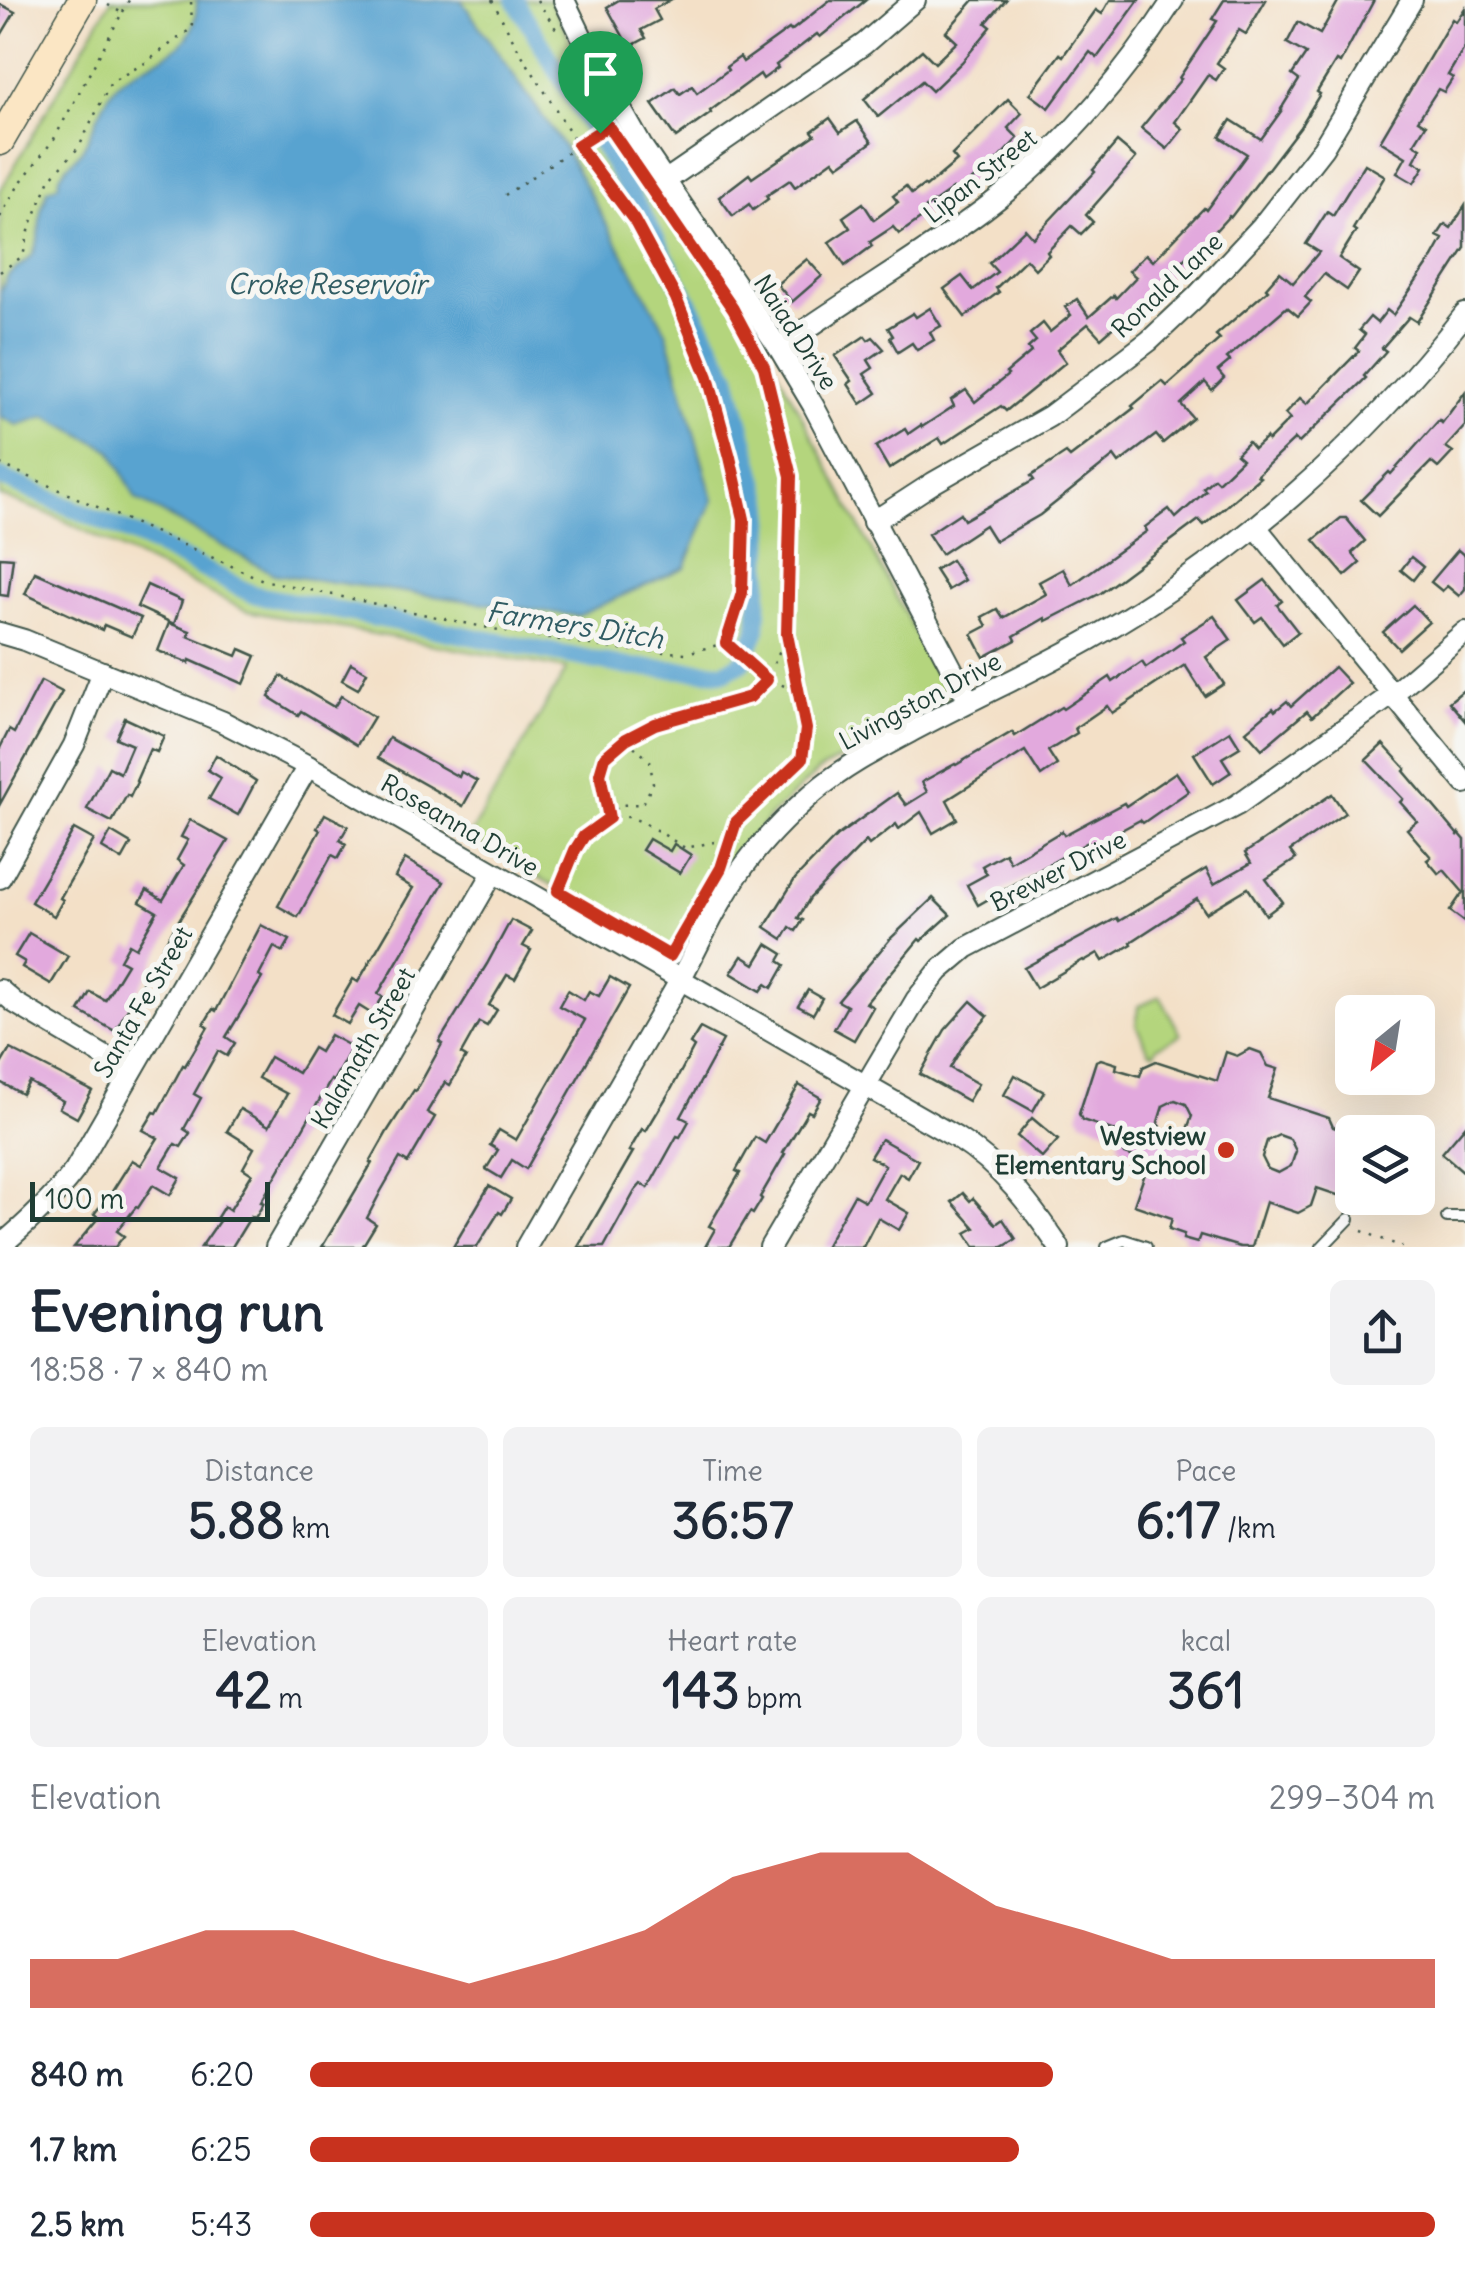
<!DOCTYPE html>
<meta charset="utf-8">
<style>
:root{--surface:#fff;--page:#f2f2f3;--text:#1f2937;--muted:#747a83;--accent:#c8321e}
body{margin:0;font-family:Delius,sans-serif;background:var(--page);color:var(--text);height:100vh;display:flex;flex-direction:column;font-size:38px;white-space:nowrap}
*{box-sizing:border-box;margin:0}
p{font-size:32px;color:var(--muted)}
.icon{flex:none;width:55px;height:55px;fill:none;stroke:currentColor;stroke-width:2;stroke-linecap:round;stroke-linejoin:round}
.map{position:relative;height:1247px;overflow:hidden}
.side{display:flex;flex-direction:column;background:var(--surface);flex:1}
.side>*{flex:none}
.needle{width:65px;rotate:210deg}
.controls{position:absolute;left:1335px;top:995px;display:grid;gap:20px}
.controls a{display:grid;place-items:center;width:100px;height:100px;border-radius:15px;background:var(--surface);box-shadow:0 10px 40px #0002;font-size:50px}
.scale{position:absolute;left:30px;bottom:25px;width:240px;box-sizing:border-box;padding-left:10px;border:5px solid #1f3d34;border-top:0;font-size:28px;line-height:35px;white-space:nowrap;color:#1f3d34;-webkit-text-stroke:8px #f6f6f2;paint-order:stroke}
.pin{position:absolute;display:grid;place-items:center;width:85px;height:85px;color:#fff;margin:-102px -42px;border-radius:50% 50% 50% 0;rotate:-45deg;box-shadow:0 0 10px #0007}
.pin .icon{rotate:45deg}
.round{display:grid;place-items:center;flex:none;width:105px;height:105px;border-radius:15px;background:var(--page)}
.summary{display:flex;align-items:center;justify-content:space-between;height:170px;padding:0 30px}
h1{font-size:55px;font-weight:700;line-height:75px}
.metrics{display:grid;grid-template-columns:repeat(3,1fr);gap:15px;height:170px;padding:10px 30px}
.metrics div{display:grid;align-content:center;border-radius:15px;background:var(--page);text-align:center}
.metrics b{font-size:50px;font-weight:700}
.metrics small{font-size:28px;font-weight:400}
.metrics p{font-size:28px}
.chart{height:280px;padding:20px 30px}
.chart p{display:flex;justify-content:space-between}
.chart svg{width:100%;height:180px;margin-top:10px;fill:var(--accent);opacity:.7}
ul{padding:0 30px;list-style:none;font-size:32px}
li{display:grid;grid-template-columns:160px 120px 1fr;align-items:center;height:75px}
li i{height:25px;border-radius:12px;background:var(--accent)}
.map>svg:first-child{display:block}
</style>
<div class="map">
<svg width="1465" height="1247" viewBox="0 0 1465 1247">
<rect width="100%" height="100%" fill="#f6f6f2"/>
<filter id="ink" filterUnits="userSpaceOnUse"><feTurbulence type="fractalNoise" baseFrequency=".01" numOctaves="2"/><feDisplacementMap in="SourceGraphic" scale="20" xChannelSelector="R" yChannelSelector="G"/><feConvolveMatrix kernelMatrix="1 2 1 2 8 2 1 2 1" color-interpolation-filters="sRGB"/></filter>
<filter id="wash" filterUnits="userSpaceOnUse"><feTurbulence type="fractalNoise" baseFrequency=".0048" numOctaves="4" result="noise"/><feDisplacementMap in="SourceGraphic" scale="40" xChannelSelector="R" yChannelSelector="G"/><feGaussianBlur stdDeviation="2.25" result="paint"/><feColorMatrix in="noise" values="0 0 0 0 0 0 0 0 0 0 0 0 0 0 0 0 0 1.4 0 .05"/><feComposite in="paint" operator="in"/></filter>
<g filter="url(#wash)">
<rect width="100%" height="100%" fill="#f3e0c7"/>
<g fill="#b4d57d" stroke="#6a8958" stroke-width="2.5">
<polygon points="111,0 550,0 621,141 775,365 949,698 818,771 770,816 726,872 677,957 469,837 567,669 247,611 55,516 0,496 0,191"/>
<polygon points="1160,996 1181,1035 1157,1047 1154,1053 1149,1051 1136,1025 1138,1006"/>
</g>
<path fill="#59a3d0" stroke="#3c7082" stroke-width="2.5" d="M197 0H461L562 144 666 331 713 500 685 567 578 616 274 574 136 499 111 450 46 416 17 425 0 416V292L8 276 32 256 38 240 41 210 48 189 58 185C59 170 70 165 79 154 94 133 99 105 116 85 121 79 129 75 136 71 172 50 196 48 197 0Z"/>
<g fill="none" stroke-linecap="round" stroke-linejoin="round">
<polyline stroke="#59a3d0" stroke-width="18" points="0,477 144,539 252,594 629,667 724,672 743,662 757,630 763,507 728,376 645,218 515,0"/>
</g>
<g id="blocks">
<g fill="#e2a9dd" fill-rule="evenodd">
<polygon points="619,0 670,0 654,9 660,20 641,30 646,38 629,47 607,7"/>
<polygon points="830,0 866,0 820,37 817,34 776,65 778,68 763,79 760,74 710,111 711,113 676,138 652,104 675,88 680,94 692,86 697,93 728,70 726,67 740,57 743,62 789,29 791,31"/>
<polygon points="974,0 1006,0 986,23 991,27 962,62 932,91 922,81 878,117 864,99 922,50 935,63 957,42 946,32"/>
<polygon points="1110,0 1139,0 1097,58 1090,52 1049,108 1030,94 1060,54 1063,56 1096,10 1102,14"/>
<polygon points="1224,0 1266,0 1246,34 1239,30 1217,63 1224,68 1216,80 1208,75 1175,122 1183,129 1167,149 1141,128 1181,79 1179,78 1217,21 1212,19"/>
<polygon points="1339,0 1374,0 1340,63 1336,61 1317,92 1320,94 1300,127 1231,217 1229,216 1195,253 1192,251 1157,287 1159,290 1147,303 1144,300 1101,338 1088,324 1057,350 1066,362 1006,411 1001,406 943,444 939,438 889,469 876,447 905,429 908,434 921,425 922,427 954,406 951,400 966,390 975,402 1008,375 1006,373 1031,352 1028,348 1036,341 1030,334 1043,323 1050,332 1071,315 1065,307 1077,299 1089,317 1114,295 1116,298 1136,277 1129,271 1146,254 1153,261 1204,208 1206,210 1247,154 1220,137 1231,120 1261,139 1282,110 1281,109 1299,80 1292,75 1306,54 1287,43 1298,22 1320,34"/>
<polygon points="0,4 15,12 0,37"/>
<polygon points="1465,8 1465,47 1448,75 1453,78 1444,92 1438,89 1418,120 1426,125 1414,144 1421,148 1414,161 1424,167 1414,183 1397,173 1406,157 1380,141 1452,19 1456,22"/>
<polygon points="1008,99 1022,113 1008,128 1018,138 996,161 956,193 953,189 923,210 926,215 899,234 893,227 870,242 872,246 845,266 829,242 850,228 843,217 863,203 874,220 898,202 893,196 906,186 912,194 924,185 926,187 957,161 952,155"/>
<polygon points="830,118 840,132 857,121 872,142 838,166 833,160 795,187 790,180 766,196 768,199 753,210 749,204 733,216 719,197 749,174 752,178 815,135 812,131"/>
<polygon points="1117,142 1136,158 1086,215 1093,222 1081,234 1072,226 1047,252 1049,255 1035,269 1026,259 996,288 999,292 965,317 944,289 962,276 973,290 997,272 989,263 1025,229 1033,238 1095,172 1093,170"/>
<polygon points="1365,164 1385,176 1353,229 1356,231 1339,258 1359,272 1347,290 1324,274 1305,297 1311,302 1298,316 1287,307 1227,358 1230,361 1218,371 1224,378 1212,390 1205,382 1181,404 1193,418 1163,443 1156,435 1119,463 1114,456 1040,515 995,541 985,525 941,554 928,534 960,513 964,520 1034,480 1031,476 1066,453 1070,457 1134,408 1132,406 1162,381 1167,386 1220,339 1216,335 1268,290 1266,288 1280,272 1293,283 1319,252 1306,244 1327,212 1333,216"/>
<polygon points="1465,206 1465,248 1417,322 1409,317 1382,348 1386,351 1364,376 1366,378 1299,443 1295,439 1257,475 1260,477 1204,525 1199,520 1101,593 1046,621 1045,618 1014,636 1016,640 984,657 972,634 987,626 982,617 997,609 1003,618 1046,594 1039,582 1063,569 1072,585 1147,531 1145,527 1169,509 1176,518 1206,491 1203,488 1214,478 1218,482 1242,459 1236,454 1248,442 1254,449 1266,438 1268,441 1290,419 1285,414 1300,398 1307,404 1359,351 1355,348 1365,335 1359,330 1370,317 1377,323 1387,310 1393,315 1433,257 1443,239 1437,236 1445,224 1451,228"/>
<polygon points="807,259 822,276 792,302 777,284"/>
<polygon points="930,308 941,326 930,332 934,340 917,350 912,343 898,352 890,338 893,336 888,328 913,313 916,317"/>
<polygon points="865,336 868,340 873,337 884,349 868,360 873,368 864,374 877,393 861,404 848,384 852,381 835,356"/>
<polygon points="1465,392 1465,426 1446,447 1453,452 1438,468 1431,462 1378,516 1361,500 1389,472 1391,474 1439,420 1442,423"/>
<polygon points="1341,518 1346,518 1365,541 1352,553 1360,563 1345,576 1314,540"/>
<polygon points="1458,550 1465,556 1465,589 1459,596 1447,586 1442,591 1431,582"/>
<polygon points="0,557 13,558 8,596 0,595"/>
<polygon points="1411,557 1423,567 1413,580 1401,570"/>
<polygon points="951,560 964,580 948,590 935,570"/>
<polygon points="35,572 141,618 132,637 104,625 102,630 25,594"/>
<polygon points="1265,580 1282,601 1277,605 1298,632 1283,644 1262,617 1255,622 1238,600"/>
<polygon points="147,585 182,601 174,624 137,607"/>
<polygon points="1413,605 1429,622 1399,649 1383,632"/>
<polygon points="1214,616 1231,640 1206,657 1224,684 1205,696 1185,665 1112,713 1107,706 1075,728 1077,733 1048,751 1057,765 1041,776 1025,751 947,800 957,819 933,833 921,812 899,829 896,824 869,845 866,841 810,898 798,918 803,920 796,931 790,927 783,939 765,927 795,879 837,836 897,793 906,805 927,792 922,782 955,764 956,765 1012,732 1015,736 1061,707 1063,709 1110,677 1113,682 1142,662 1146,668 1184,641 1181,637"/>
<polygon points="169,623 190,631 188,636 237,656 240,649 256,656 244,684 190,660 189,663 158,651"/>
<polygon points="351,663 367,672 358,689 342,680"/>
<polygon points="1334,667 1349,683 1312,717 1307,711 1262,749 1246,731 1273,708 1275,711 1287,701 1291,706"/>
<polygon points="281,676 334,707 341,696 374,717 357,745 301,711 298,715 269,697"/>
<polygon points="41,681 62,692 0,804 0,748 9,730 14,733"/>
<polygon points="1465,689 1465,721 1449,702"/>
<polygon points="125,718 164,736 157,752 150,749 136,781 137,782 130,797 127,795 112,822 87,809 109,767 120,773 132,745 116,738"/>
<polygon points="1230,731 1240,747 1222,758 1231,772 1213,784 1194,754"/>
<polygon points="389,738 459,777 461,772 477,781 463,806 378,758"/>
<polygon points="1383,744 1406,769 1404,771 1458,835 1459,833 1465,840 1465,922 1450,911 1463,892 1444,870 1439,874 1427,860 1431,857 1407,829 1417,821 1400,802 1403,799 1366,760"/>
<polygon points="216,755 256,781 238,815 209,799 221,778 208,770"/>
<polygon points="1176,772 1189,791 1143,823 1140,820 1090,847 1088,842 978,905 967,885 987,874 982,866 1005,853 1010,862 1062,831 1064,835 1124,803 1126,806"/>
<polygon points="1332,794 1345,813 1290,851 1296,859 1266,879 1283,902 1266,915 1248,888 1206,913 1197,899 1131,942 1132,944 1103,961 1098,953 1084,961 1083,960 1036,988 1024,968 1117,918 1119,921 1206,869 1214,884 1251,863 1245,853"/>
<polygon points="325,814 348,826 340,840 346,844 338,858 332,855 298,917 278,906 320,830 317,828"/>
<polygon points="190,820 228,841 166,941 115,1031 79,1011 90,992 105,1000 127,964 120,960 129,944 136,948 157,912 140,902 147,890 163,900 184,865 177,860 188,840 181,837"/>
<polygon points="74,829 94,840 60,898 63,900 54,916 31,902"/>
<polygon points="111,832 131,844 122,860 102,848"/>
<polygon points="649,839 670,851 674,844 691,855 680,873 642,850"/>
<polygon points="405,859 444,882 378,994 383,997 372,1014 359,1006 348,1024 332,1015 353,979 358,982 413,888 395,877"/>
<polygon points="933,898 950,915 921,941 919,939 866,1003 873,1007 854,1040 834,1029 847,1006 838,1001 891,938"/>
<polygon points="511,920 532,931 523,946 531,950 515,979 507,975 489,1005 497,1010 487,1026 479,1022 461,1054 466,1057 450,1085 445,1082 427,1112 435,1117 408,1163 400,1158 381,1191 367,1218 376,1224 362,1247 322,1247 372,1163 370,1162 387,1132 414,1090 416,1091 442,1044 439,1042 487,964"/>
<polygon points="261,925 290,940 283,952 274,947 259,976 262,978 226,1037 235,1043 227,1056 218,1051 194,1094 201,1098 184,1129 190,1133 181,1147 175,1144 161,1167 180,1178 170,1195 153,1185 138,1208 136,1207 117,1231 124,1236 115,1247 74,1247 99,1217 94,1214 113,1190 132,1160 141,1165 158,1138 143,1130 154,1112 157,1113 183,1065 185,1066 208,1027 204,1024 213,1009 216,1011"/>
<polygon points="29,933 68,956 51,984 22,967 25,962 15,956"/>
<polygon points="767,944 783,954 779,961 785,965 772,988 766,984 761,991 731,973 742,956 755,964"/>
<polygon points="610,977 629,988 526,1169 512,1160 501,1178 486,1169 498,1150 490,1145 499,1130 516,1140 585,1020 559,1006 568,990 584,1000 589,991 599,996"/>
<polygon points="808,990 822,998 813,1014 798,1006"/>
<polygon points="971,1001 988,1016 964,1044 950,1068 978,1084 968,1101 920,1074 945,1030"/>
<polygon points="700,1028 723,1040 681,1117 689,1121 680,1137 677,1136 648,1188 641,1184 635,1191 604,1247 578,1247 633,1152 629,1151 642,1129 646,1131 672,1088 694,1047 690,1044"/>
<polygon points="330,1035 352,1047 333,1081 331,1080 261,1202 264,1203 255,1218 251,1216 232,1247 201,1247 219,1221 216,1219 224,1206 230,1210 252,1174 243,1168 254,1148 227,1131 240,1109 269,1126 287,1094 258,1078 270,1057 298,1073 313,1048 320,1052"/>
<polygon points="10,1049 92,1091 77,1118 59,1108 63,1101 29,1082 22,1094 0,1082 0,1066"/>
<path d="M1250 1049 1261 1053 1268 1066 1278 1069 1268 1098 1329 1118 1333 1127 1352 1133V1200L1317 1188 1311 1206 1298 1213 1266 1202 1252 1247H1240L1200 1235 1197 1243 1183 1239 1184 1234 1169 1229 1172 1218 1134 1205 1149 1162 1125 1154 1118 1142 1121 1133 1082 1120 1079 1114 1096 1061 1101 1059 1117 1064 1116 1069 1140 1076 1143 1067 1156 1061 1217 1081 1226 1052 1237 1056ZM1175 1100 1186 1104 1192 1116 1186 1132 1174 1137 1163 1134 1158 1122 1163 1106ZM1279 1135 1290 1139 1296 1151 1291 1166 1278 1173 1268 1169 1262 1157 1267 1141Z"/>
<polygon points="1015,1075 1044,1092 1033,1111 1004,1095"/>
<polygon points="799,1085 821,1098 812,1113 808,1111 783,1153 785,1154 760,1197 762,1199 753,1214 750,1212 729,1247 705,1247 715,1229 709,1226 740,1173 736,1171 755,1137 765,1143"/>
<polygon points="1032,1118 1058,1140 1042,1158 1017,1136"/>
<polygon points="1465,1126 1465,1173 1442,1153"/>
<polygon points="881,1139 918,1160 908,1178 900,1173 885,1199 909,1213 899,1230 878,1218 863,1247 825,1247 854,1195 865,1201 885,1165 870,1157"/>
<polygon points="489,1186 511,1199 502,1214 499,1212 477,1247 453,1247"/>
<polygon points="963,1193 970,1201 973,1198 996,1224 1003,1219 1016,1239 1003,1247 975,1247 966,1233 975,1228 952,1202"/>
</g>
</g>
</g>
<g filter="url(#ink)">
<use href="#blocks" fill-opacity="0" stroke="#3f554a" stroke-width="2.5"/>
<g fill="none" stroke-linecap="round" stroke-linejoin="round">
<defs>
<g id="service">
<polyline points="1447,1217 1465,1217"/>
<polyline points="1107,1247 1124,1240 1146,1247"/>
<polyline points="1322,1247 1349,1219"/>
</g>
<g id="minor">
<polyline points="564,0 593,60 641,145 779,348 813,405 969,701"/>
<polyline points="665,181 864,44 915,0"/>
<path d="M779 348C846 300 917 259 983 210 1060 153 1121 80 1173 0"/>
<polyline points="873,522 933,483 1050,416 1149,341 1196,297 1262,226 1323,148 1412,0"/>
<polyline points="1256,527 1465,783"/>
<path d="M0 633 24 640 221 721 308 766 957 1138C1001 1166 1030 1204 1059 1247"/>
<polyline points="0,878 74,745 103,672"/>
<polyline points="0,990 15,1003 131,1072"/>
<path d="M0 1246C28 1223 53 1199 75 1170L308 766"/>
<polyline points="276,1247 493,873"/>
<path d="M526 1247C575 1162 624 1076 674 991 697 950 716 904 744 866 764 839 787 816 812 794 843 767 878 749 914 730 972 699 1032 672 1089 640 1234 558 1363 445 1465 314"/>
<polyline points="770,1247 916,1000 939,971 966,948 1237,805 1393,694 1465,632"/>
</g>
<polyline id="secondary" points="0,141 82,0"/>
</defs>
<use href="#service" stroke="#3f554a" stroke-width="14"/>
<use href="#minor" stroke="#3f554a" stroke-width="24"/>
<use href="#secondary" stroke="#3f554a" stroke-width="31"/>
<g stroke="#3f554a" stroke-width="2.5" stroke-dasharray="2.5 8" stroke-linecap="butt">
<polyline points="492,0 517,47 578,145 634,220 676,297 708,377 730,457 744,519 742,593 726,642"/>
<polyline points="537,0 558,32"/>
<polyline points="123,12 129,0"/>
<polyline points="505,195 607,126"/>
<polyline points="0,217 20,183 54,139 122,13 108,5"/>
<polyline points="0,272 23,256 30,227 50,179 79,147 111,82 145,63 192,28 191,0"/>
<polyline points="0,464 263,580 493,629 621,650 686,653 726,643 741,654 767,680 797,690"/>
<polyline points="608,817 600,774 605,757 626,739 655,724 750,697 767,680 786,636"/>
<polyline points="609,818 619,805 643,804 653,783 650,761 627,740"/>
<polyline points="723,862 737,822 803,759 806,729 787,635 791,476 764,367 750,340"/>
<path d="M559 887C570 861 590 809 628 817 641 819 672 840 685 848L729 839"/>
<polyline points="1362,1231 1402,1247"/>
</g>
<use href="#service" stroke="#fff" stroke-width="10"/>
<use href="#minor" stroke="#fff" stroke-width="20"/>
<use href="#secondary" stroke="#fbe6c4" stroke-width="28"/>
</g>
</g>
<g fill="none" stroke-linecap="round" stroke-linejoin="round" filter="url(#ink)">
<defs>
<polygon id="route" points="608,126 733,309 764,367 791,476 787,634 806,729 802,759 736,822 721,868 670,956 558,891 575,850 584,836 609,818 600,774 605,757 626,739 655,724 750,697 767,680 726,643 742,593 744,519 730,457 708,377 676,298 634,220 578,145"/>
</defs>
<use href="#route" stroke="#fff" stroke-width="20"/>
<use href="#route" stroke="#c8321e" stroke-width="12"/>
</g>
<circle fill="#c8321e" stroke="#f6f6f2" stroke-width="4" cx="1226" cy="1150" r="10"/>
<g text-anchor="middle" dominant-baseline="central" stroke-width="10" stroke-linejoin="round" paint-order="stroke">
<g font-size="25" fill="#1f3d34" stroke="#f6f6f2">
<text transform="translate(980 176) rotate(-38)">Lipan Street</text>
<text transform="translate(1167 285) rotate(-43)">Ronald Lane</text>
<text transform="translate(796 332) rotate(57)">Naiad Drive</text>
<text transform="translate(920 701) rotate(-28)">Livingston Drive</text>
<text transform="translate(460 825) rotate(30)">Roseanna Drive</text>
<text transform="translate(1058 871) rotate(-27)">Brewer Drive</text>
<text transform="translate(143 1002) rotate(-60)">Santa Fe Street</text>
<text transform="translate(363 1048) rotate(-60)">Kalamath Street</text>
</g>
<g font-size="25" font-weight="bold" fill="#1f3d34" stroke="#f6f6f2" text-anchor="end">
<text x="1206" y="1136">Westview<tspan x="1206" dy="29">Elementary School</tspan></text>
</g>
<g font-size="28" font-style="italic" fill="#305c63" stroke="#f6f6f2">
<text x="327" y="284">Croke Reservoir</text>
<text transform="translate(575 625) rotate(9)">Farmers Ditch</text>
</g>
</g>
</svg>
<div class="controls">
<a><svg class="needle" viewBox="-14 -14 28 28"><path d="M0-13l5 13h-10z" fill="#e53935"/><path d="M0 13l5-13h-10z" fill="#747a83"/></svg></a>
<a><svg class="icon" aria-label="layers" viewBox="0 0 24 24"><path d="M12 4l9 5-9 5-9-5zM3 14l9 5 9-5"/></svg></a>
</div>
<div class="scale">100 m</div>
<div class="pin" style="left:600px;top:133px;background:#1e9e55"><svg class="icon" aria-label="arrive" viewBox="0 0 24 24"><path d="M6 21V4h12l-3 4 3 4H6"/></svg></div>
</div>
<section class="side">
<div class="summary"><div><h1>Evening run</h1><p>18:58 · 7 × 840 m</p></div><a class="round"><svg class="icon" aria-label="share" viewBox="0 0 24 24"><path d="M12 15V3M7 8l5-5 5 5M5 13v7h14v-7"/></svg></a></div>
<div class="metrics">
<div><p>Distance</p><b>5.88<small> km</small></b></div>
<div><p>Time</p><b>36:57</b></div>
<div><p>Pace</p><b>6:17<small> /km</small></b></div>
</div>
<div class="metrics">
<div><p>Elevation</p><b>42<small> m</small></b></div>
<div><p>Heart rate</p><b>143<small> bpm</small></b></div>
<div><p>kcal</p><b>361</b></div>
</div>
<div class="chart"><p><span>Elevation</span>299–304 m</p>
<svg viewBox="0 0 160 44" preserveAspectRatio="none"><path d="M0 44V32L10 32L20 25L30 25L40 32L50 38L60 32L70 25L80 12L90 6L100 6L110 19L120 25L130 32L140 32L150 32L160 32V44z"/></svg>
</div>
<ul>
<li><b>840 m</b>6:20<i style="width:66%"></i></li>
<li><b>1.7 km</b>6:25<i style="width:63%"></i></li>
<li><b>2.5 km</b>5:43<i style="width:100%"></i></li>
</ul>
</section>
